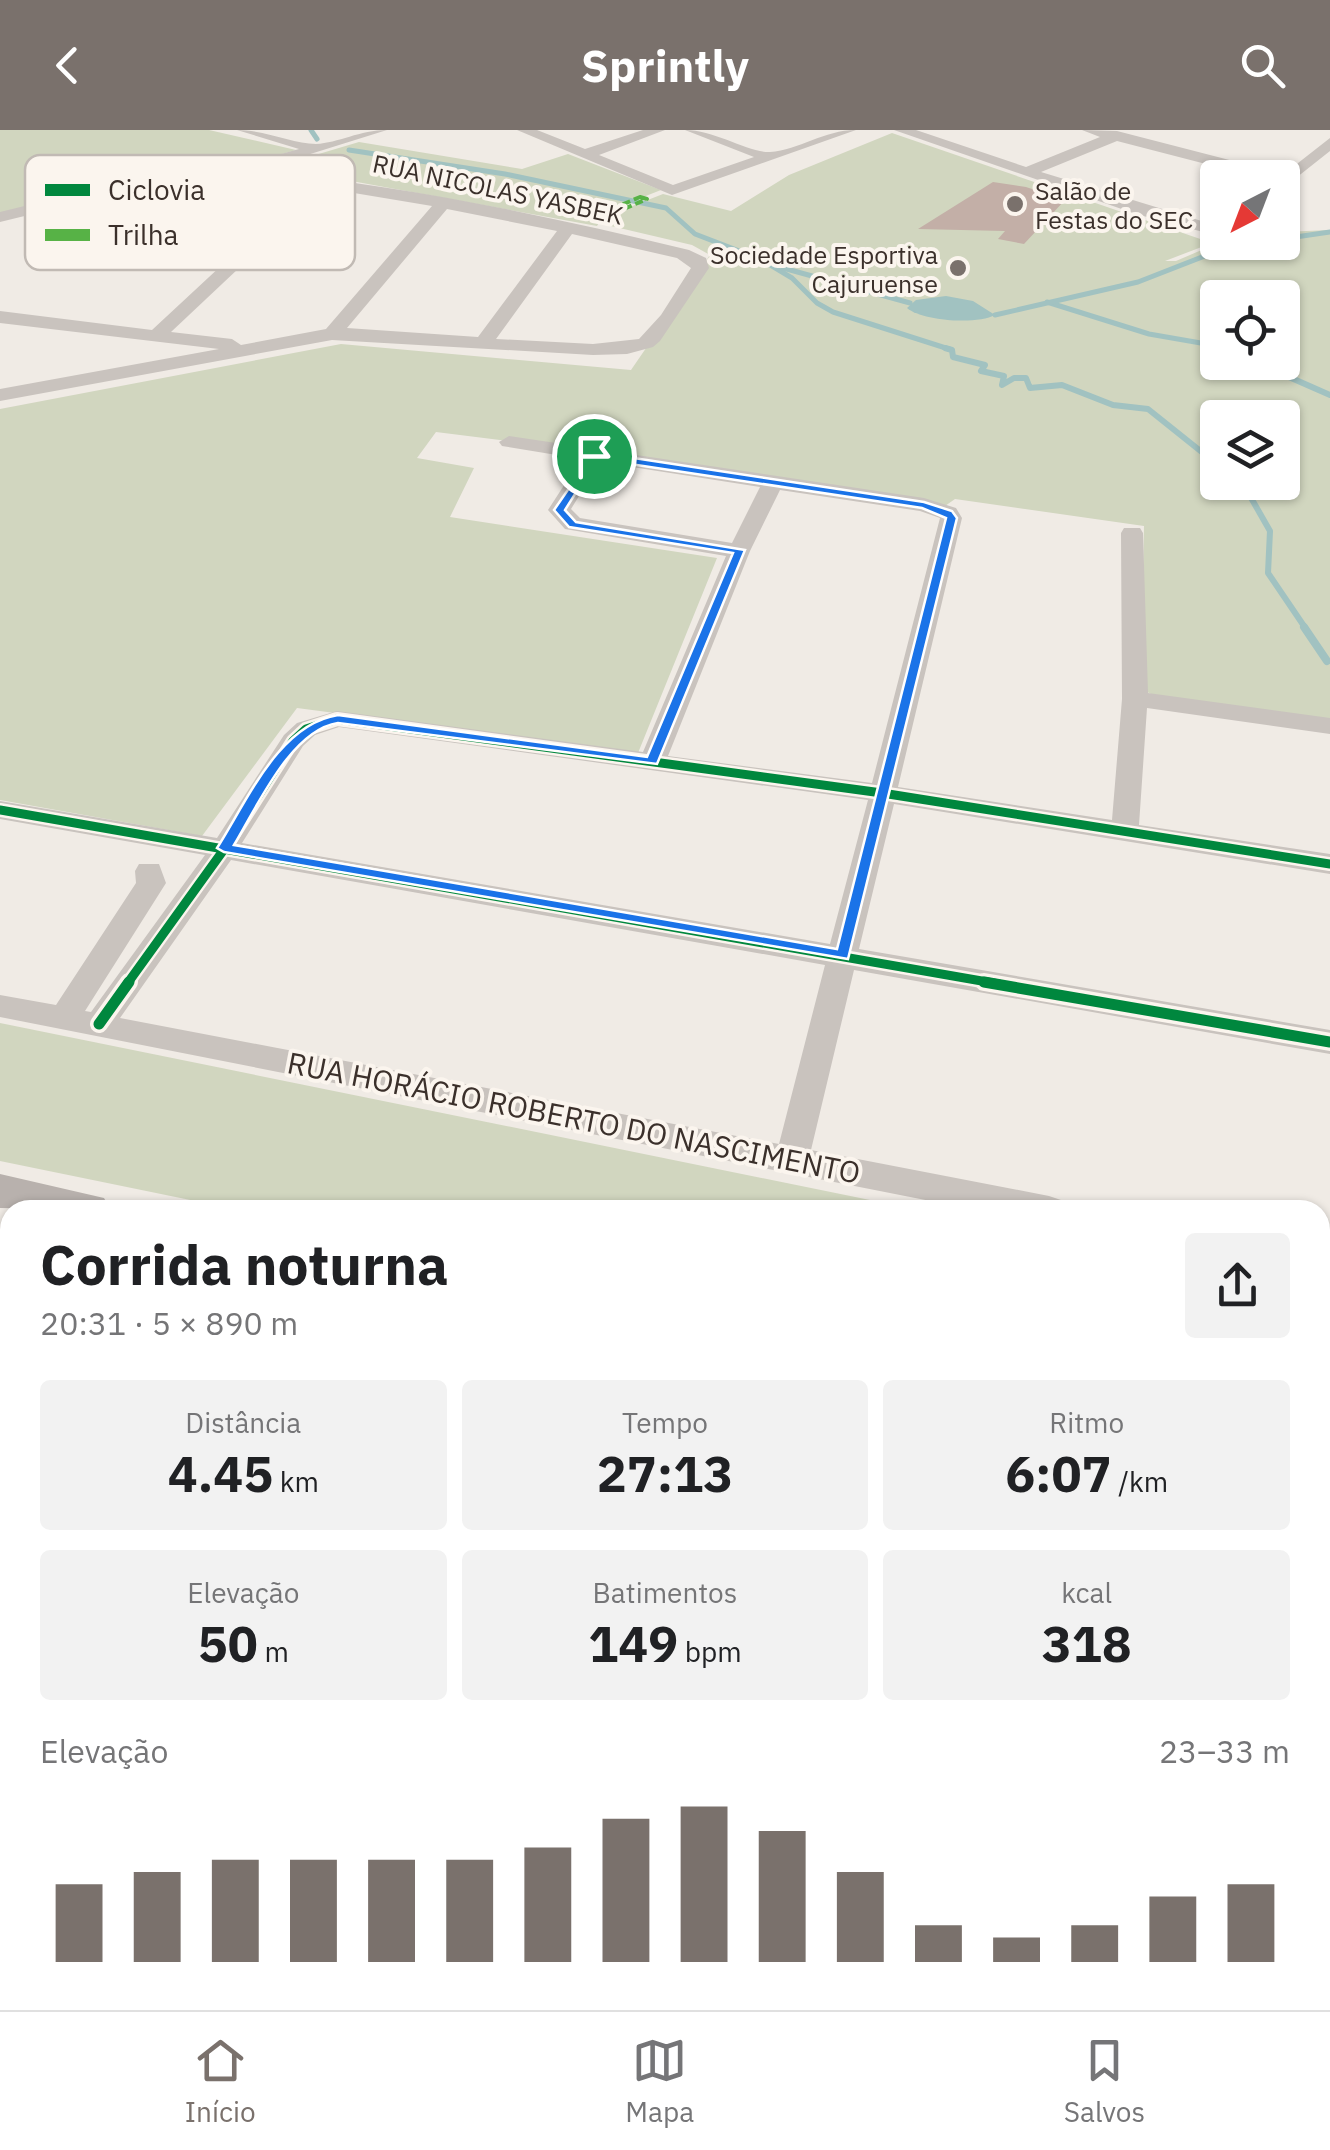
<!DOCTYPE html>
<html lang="pt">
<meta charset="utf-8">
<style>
:root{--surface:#fff;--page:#f2f2f2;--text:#202124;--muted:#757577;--line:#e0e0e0;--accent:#7a716c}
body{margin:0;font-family:"IBM Plex Sans",sans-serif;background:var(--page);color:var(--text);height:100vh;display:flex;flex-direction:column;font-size:38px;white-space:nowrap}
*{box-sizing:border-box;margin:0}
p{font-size:32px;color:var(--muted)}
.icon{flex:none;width:55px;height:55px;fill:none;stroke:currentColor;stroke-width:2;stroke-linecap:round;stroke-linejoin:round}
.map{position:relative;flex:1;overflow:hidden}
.details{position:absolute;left:0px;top:1070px;width:1330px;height:810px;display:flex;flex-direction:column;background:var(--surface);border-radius:30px 30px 0 0;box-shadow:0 2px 8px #0004}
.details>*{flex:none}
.needle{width:65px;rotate:222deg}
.tools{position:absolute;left:1200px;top:30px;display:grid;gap:20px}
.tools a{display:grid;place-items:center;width:100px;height:100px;border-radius:10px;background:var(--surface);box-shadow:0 2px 8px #0004;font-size:50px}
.pin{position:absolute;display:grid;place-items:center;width:85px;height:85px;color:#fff;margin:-42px;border:5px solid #fff;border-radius:50%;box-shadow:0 2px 10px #0007}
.round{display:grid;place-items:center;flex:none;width:105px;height:105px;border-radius:10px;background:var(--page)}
.summary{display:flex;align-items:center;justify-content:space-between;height:170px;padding:0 40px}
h1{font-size:55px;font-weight:800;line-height:75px}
.metrics{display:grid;grid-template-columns:repeat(3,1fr);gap:15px;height:170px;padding:10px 40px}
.metrics div{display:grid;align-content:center;border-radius:10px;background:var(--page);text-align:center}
.metrics b{font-size:50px;font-weight:800}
.metrics small{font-size:28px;font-weight:400}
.metrics p{font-size:28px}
.chart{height:280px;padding:20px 40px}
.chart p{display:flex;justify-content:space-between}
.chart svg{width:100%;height:180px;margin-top:10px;stroke:var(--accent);stroke-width:6}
header{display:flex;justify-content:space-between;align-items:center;height:130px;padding:0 40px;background:var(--accent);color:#fff;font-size:45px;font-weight:800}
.tabs{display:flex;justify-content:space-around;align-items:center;height:140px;border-top:2px solid var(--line);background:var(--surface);font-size:28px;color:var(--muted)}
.tabs a{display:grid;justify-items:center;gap:5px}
.tabs .current{color:var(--accent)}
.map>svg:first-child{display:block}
</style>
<header><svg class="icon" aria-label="back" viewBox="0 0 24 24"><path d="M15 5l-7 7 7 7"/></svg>Sprintly<svg class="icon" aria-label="search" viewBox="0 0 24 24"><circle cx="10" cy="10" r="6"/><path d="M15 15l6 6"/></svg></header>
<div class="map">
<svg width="1330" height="1880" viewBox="0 0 1330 1880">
<rect width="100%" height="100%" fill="#f0ebe5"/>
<g fill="#d1d6bf" fill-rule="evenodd">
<polygon points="0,0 209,0 296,20 240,36 158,47 0,85"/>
<path d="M892 3 1212 113 1165 131H1176L1218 113 1282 112 1283 102 1330 100V591L1163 570 1141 559 1144 396 955 369 945 376 588 321 436 302 417 328 474 338 450 387 717 428 638 623 297 578 202 706 0 670V279L341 214 631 240 710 125 692 115 611 96 612 84 663 64 731 81 789 45ZM1218 168H1282V232H1218ZM1218 288H1282V352H1218Z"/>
<polygon points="359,12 522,39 568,24 661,60 605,82 597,96 275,37"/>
<polygon points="0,893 919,1080 239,1080 0,1031"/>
<polygon points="1320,1162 1330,1164 1330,1304 1320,1302"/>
</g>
<path fill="#a1c2c1" d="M946 166 973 171 995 185C977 195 922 191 907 178L916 170Z"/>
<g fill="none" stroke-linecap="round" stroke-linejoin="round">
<g stroke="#a1c2c1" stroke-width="5">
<polyline points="311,0 317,9"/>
<polyline points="349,20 505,44 666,78 695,104 760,129 792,148 817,173 833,182 952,220"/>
<polyline points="1282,109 1330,102"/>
<polyline points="783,138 910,173"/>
<polyline points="1047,172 1149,204 1218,216"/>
<polyline points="995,185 1138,152 1220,120 1235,118 1240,112"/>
</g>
<g stroke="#a1c2c1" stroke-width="6">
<polyline points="945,218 952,220 953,227 985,235 981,241 1004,246 1002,255 1014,248 1026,248 1030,258 1062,255 1113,275 1148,279 1218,335"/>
<polyline points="1255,232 1330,265"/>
<polyline points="1242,352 1270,401 1268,443 1306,499"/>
</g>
<polyline stroke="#a1c2c1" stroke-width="8" points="1304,497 1327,531"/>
</g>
<polygon fill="#c3afa7" points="993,52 1026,57 1065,70 1024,114 998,109 1005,101 918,99"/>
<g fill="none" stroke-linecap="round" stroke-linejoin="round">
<g fill="#c9c3be" fill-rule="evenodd">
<path d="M237 0C265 0 293 14 316 14 338 13 360 0 387 0L256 41C401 55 545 85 689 120L706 128 709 138 660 211 653 217 627 224 593 225 332 210 0 271V259L219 219 0 193V181L152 200 307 56 231 48 147 56 0 92V82L147 46 230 38 299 19ZM324 58 432 76 326 199 241 215 232 209 171 202ZM447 79 557 101 478 207 347 198ZM572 104 677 128 691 138 661 185 639 209 593 214 496 209Z"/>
<path d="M517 0H537L585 19 643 0H665L599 25 673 55 754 27 685 0C715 0 749 23 770 22 799 20 824 0 856 0L672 65Z"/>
<polygon points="894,0 916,0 1026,37 1100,7 1082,0 1117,1 1284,44 1330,8 1330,21 1282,59 1282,48 1260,48 1117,11 1041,42 1218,96 1218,106 1136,84"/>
<path d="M509 306 924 368 956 378 962 388 898 657 1112 690 1122 569 1121 403 1124 398H1140L1143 403 1148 563 1330 588V604L1147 578 1139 695 1330 724V744L894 674 859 819 1330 900V924L854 840 811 1020 1049 1066 1061 1070 1067 1080H976L0 887V865L56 875 136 753 135 741 139 734H159L166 753 85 881 91 882 205 725 0 689V671L217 708 284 605 297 593 337 581 643 622 726 426 565 399 548 380 581 329 502 316 499 312ZM600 332 760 357 732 413 580 388 571 379ZM780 360 920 381 940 388 872 653 668 626 750 421ZM339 597 868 670 830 814 242 713 303 616 315 605ZM231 730 825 835 779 1014 120 888Z"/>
<polygon points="1320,1118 1330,1120 1330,1150 1320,1148"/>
</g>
<g fill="#b8b1ad" fill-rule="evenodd">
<polygon points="0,1044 104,1068 111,1080 0,1078"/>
<polygon points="1320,1319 1330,1321 1330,1367 1320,1365"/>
</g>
<polygon stroke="#57b246" stroke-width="4" stroke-dasharray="8 4" stroke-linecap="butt" points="640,67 647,69 612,84 605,82"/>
<defs>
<g id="cycleway-far1">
<polyline points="0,680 999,854"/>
<polyline points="127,854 225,718 293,611 306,599 337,589 882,663 1330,734"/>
</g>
<g id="cycleway">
<polyline points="984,852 1330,912"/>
<polyline points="99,894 129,852"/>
</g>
</defs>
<use href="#cycleway-far1" stroke="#fbf5ee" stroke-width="14"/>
<use href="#cycleway" stroke="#fbf5ee" stroke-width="18"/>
<use href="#cycleway-far1" stroke="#00873e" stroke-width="9"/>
<use href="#cycleway" stroke="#00873e" stroke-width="11"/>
</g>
<path fill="#1a73e8" stroke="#fff" stroke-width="2.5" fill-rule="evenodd" d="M594 322 924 372 952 381 957 388 848 829 224 722 217 718C247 671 279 594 338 585L647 627 733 423 569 397 554 380ZM597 329 922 378 946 388 837 819 234 715C257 677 291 600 338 593L657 634 745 420 576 392 565 380Z"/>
<g fill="#7a716c" stroke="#fbf5ee" stroke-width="4">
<circle cx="1015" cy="74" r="10"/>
<circle cx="958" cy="138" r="10"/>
</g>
<g text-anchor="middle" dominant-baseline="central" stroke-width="8" stroke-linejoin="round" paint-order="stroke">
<g font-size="25" fill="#3b302b" stroke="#fbf5ee">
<text transform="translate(498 59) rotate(12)">RUA NICOLAS YASBEK</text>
</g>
<g font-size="25" fill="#3b302b" stroke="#fbf5ee" text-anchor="start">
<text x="1035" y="60">Salão de<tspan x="1035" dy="29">Festas do SEC</tspan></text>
<text x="938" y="124" text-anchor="end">Sociedade Esportiva<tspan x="938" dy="29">Cajuruense</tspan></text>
</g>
<g font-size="30" fill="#3b302b" stroke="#fbf5ee">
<text transform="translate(574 987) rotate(11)">RUA HORÁCIO ROBERTO DO NASCIMENTO</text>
</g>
</g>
<rect x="25" y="25" width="330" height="115" rx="15" fill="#fbf5ee" stroke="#c1bab4" stroke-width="2.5"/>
<rect x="45" y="54" width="45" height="12" fill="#00873e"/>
<rect x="45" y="99" width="45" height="12" fill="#57b246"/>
<g font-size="28" fill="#3b302b">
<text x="108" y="70">Ciclovia</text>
<text x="108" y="115">Trilha</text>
</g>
</svg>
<div class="tools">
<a><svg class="needle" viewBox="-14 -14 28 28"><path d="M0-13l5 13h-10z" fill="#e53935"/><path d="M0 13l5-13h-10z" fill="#757577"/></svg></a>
<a><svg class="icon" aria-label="locate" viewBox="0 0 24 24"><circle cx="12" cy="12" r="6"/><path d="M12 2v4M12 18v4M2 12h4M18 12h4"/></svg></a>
<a><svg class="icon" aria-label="layers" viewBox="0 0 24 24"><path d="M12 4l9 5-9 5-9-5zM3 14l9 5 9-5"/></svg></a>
</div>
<div class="pin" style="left:594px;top:326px;background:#1e9e55"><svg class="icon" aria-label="arrive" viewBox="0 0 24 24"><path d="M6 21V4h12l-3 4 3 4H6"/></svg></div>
<section class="details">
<div class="summary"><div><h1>Corrida noturna</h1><p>20:31 · 5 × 890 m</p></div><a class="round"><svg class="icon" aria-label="share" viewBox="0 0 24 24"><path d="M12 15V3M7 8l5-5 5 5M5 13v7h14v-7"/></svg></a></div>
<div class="metrics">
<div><p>Distância</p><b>4.45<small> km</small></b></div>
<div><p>Tempo</p><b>27:13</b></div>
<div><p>Ritmo</p><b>6:07<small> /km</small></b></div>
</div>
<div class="metrics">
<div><p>Elevação</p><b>50<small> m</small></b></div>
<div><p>Batimentos</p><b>149<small> bpm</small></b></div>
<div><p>kcal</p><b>318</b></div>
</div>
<div class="chart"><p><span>Elevação</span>23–33 m</p>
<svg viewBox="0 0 160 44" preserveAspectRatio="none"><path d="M5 44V25M15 44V22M25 44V19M35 44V19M45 44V19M55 44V19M65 44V16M75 44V9M85 44V6M95 44V12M105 44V22M115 44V35M125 44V38M135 44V35M145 44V28M155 44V25"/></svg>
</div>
</section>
</div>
<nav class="tabs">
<a class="current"><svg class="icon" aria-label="home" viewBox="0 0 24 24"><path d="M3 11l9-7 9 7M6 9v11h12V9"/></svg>Início</a>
<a><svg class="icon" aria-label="map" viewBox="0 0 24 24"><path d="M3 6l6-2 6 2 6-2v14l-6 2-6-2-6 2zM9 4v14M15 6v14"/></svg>Mapa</a>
<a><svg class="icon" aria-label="saved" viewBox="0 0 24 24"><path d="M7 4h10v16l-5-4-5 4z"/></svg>Salvos</a>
</nav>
